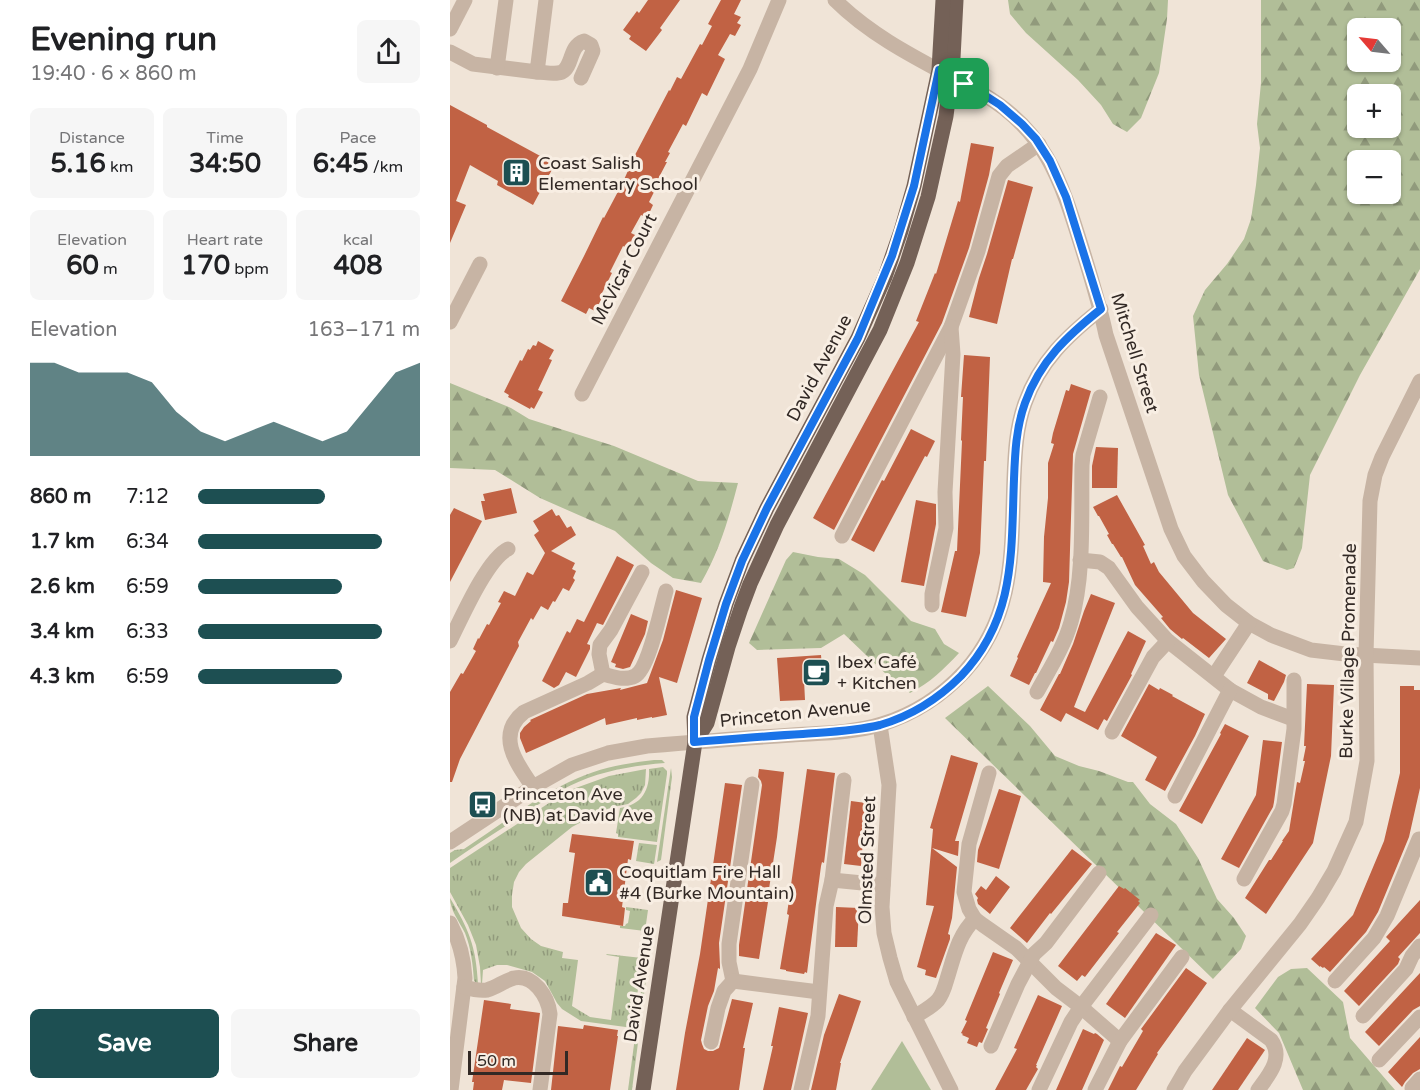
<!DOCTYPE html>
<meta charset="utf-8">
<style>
:root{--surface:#fff;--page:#f6f6f6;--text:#202124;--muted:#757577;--accent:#1d4f52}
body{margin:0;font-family:"Varela Round",sans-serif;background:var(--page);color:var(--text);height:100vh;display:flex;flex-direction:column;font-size:22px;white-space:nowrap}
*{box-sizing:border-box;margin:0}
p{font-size:20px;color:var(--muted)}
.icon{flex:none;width:33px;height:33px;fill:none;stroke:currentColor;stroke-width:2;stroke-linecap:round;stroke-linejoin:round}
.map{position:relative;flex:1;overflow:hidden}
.side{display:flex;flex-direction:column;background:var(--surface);width:450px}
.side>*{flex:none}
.needle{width:39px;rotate:298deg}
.buttons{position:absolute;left:897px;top:18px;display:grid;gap:12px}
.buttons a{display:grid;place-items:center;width:54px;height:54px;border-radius:9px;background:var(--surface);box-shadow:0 2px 4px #0004;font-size:30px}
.scale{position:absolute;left:18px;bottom:15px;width:100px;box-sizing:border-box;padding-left:6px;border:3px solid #322925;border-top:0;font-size:16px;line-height:21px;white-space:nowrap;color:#322925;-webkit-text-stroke:4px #f8eee3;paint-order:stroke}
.pin{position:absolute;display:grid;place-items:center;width:51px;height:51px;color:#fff;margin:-26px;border-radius:12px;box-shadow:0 3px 9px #0006}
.round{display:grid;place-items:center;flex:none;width:63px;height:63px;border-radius:9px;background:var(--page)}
.head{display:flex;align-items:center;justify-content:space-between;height:102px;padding:0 30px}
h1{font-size:33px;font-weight:800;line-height:45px}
.figures{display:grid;grid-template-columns:repeat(3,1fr);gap:9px;height:102px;padding:6px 30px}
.figures div{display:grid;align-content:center;border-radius:9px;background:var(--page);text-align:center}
.figures b{font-size:26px;font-weight:800}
.figures small{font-size:16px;font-weight:400}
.figures p{font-size:16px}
.chart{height:168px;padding:12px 30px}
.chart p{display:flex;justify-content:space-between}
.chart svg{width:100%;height:108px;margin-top:6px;fill:var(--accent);opacity:.7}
.button{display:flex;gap:12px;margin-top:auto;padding:12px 30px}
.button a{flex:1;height:69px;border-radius:9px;background:var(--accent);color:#fff;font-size:24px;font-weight:800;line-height:69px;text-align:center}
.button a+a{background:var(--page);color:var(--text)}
ul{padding:0 30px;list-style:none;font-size:20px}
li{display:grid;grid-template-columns:96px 72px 1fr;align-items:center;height:45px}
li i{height:15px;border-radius:8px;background:var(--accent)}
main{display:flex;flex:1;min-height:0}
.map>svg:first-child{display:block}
</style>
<main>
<section class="side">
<div class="head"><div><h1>Evening run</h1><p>19:40 · 6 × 860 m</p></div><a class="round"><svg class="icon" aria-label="share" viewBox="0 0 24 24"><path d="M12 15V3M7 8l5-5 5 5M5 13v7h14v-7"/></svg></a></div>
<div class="figures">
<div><p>Distance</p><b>5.16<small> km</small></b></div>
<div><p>Time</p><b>34:50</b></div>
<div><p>Pace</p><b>6:45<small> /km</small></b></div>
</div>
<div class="figures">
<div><p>Elevation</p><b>60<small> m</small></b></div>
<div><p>Heart rate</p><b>170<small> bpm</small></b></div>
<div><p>kcal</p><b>408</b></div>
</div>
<div class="chart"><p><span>Elevation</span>163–171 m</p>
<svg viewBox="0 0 160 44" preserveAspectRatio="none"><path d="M0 44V6L10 6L20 10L30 10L40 10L50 14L60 26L70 34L80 38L90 34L100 30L110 34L120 38L130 34L140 22L150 10L160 6V44z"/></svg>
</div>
<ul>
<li><b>860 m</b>7:12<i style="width:57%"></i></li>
<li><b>1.7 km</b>6:34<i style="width:83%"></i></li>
<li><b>2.6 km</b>6:59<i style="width:65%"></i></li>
<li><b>3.4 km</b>6:33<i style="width:83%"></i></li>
<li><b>4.3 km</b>6:59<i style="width:65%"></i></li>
</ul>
<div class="button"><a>Save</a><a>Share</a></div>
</section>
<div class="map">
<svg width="970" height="1090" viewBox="0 0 970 1090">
<defs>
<pattern id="grass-tufts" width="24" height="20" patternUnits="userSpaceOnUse" patternTransform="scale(1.5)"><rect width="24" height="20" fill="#b1be98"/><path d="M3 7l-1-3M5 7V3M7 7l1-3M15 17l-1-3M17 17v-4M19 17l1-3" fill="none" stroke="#919a7c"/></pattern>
<pattern id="forest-firs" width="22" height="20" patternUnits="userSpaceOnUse" patternTransform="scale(1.5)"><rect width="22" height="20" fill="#b1be98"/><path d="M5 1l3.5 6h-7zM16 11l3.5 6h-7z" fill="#919a7c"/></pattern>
</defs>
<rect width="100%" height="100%" fill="#f0e4d7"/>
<g fill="url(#grass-tufts)">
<path d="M204 760H212L215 763C189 765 163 769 138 778 113 787 92 802 70 817 46 832 23 847 0 863V853L5 850 14 849C51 825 88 795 128 778 153 767 178 763 204 760Z"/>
<path d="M213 767 217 771V774L207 842 168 837V834L166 833 170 808C192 805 200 790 199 769Z"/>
<polygon points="221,768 222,777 211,860 207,862"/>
<polygon points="196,769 195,785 191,793 186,798 178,804 163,807 152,811 122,827 76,864 69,872 64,882 62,895 62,907 71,928 81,939 91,946 113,952 112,958 128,960 122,1006 140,1017 161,1020 169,957 157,955 156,954 192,958 183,1028 131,1021 112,1009 107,1003 95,981 82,972 57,965 47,965 33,970 32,984 31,984 30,967 26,945 18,925 0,892 0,868 99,803 123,789 159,776"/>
<polygon points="189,843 207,845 204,864 186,861"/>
<path d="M0 898C19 930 26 946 28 984L24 981C23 965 21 948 15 933 9 921 0 910 0 898Z"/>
<polygon points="176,907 198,910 195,931 170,928 170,926 175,926 176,924 178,923 180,911 176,910"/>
<polygon points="195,961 198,963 182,1090 178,1090"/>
</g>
<g fill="url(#forest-firs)" fill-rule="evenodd">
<polygon points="558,0 718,0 717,19 709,73 691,118 677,132 663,124 651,105 628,80 576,33 560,14"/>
<path d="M811 0H970V269L910 375 860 475 852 548 844 568 837 570 813 561 778 495 749 375 743 316 755 290 777 264 794 239 801 219 806 185 810 148 807 124 811 83ZM908 28H940V62H908ZM908 94H940V128H908ZM908 160H940V194H908Z"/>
<path d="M0 383 61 408 79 419 164 446 248 481 288 483C279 518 269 552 251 583L223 578 201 563 165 531 90 498 45 470 0 468Z"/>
<path d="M343 552 368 557 389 559 415 575 461 621 485 629 494 644 509 653C494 669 480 683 460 693L438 676 394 634 371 648 307 650 299 643 336 560Z"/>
<polygon points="538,686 580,726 605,756 629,766 649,771 678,782 683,782 700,804 726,824 748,858 767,899 784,918 796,936 791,949 763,979 495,718"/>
<polygon points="857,968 893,1002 900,1038 945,1090 853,1090 829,1033 805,1008 828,977 841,969"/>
</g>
<polygon fill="#b1be98" points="452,1041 481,1090 421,1090"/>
<g fill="#c16244">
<polygon points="198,0 230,0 210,28 212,30 196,51 179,39 181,36 173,30 187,11 189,13"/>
<polygon points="271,0 291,0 284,14 291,17 287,23 291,25 285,36 280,34 268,55 275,59 257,96 252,93 236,126 233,124 218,152 220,153 215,162 217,162 207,181 209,182 199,202 203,205 197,218 191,215 181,233 185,235 178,249 173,246 160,272 162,273 150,297 152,298 145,311 139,308 136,314 111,301 134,256 153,217 154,218 172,184 186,153 219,90 220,91 227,77 231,79 250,44 252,45 262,26 258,24"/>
<polygon points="0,105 37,125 37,127 105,164 83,205 47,185 48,181 20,165 6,201 16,205 0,243"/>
<polygon points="521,143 544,147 539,175 519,248 492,323 384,530 363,518 469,322 466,321 485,273 486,274 508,201 510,202"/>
<polygon points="558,180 583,187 563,259 562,259 547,324 519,317 529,278 537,254"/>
<polygon points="88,341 104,350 99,359 102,360 88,390 93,392 84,409 81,407 80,409 58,397 59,395 54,392 70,360 72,361 78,349 80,350 83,345 86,346"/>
<polygon points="514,355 540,357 536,461 534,461 530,553 516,617 491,612 505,551 507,551 512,441 511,440 513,397 511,397"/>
<polygon points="621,384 641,391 623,454 619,582 616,602 609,628 603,642 601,641 586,673 585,673 579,685 560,676 568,658 567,657 601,583 593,582 594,537 598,498 598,463 604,444 601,443 603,433 616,390 619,391"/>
<polygon points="461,429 485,441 477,457 475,456 424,552 401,540 432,480 434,481"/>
<polygon points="646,447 668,448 667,488 642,488 642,466"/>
<polygon points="61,488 67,513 35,520 31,501 35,501 33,494"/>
<polygon points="667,495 695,545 693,546 701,564 704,562 709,572 743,613 776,639 759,658 733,638 732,639 720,629 711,618 713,617 685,585 672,557 671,557 663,544 662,544 657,535 659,534 649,516 648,516 643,507"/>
<polygon points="466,500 486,504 486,524 474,586 451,582"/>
<polygon points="4,508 32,521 0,582 0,515"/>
<polygon points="102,509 106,516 109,515 117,528 121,526 126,535 101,551 125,563 122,569 126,571 123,578 125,580 119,591 113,588 105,602 103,601 98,610 91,606 83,620 81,618 68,642 69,646 10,759 2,782 0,782 0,692 11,673 13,674 26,651 23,649 28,638 29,639 37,624 39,625 51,603 48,602 54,591 65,596 77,572 83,575 95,553 84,535 89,531 83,521"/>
<polygon points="167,556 184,565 153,625 147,623 137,644 140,645 140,649 126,677 116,672 109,685 104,688 92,681 117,631 120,633 127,619 134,622"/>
<polygon points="226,590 252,598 227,683 209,677 217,715 202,718 202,717 187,720 187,718 156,725 155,718 76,753 70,738 70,733 74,727 81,721 80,720 137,694 171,688 170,690 197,683 213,640"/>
<polygon points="641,594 665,603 624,707 635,712 678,631 696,641 682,672 681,674 682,675 657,721 654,719 648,730 616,713 611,722 590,710 609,674 610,674 623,644 634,611"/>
<polygon points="181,614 198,621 195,634 180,667 173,669 165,667 166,664 161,662"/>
<polygon points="371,655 373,679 354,680 355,700 330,701 327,658"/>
<polygon points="809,660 836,675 834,682 824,701 818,699 818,694 797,683"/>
<polygon points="699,684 709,690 710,688 723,695 722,696 755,714 745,736 715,791 695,780 707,757 671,736"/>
<polygon points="857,684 884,685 881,756 863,843 816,914 795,898 819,860 821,860 833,841 832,841 839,831 847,782 850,783 855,761 853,761 856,746 854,746"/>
<polygon points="950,686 964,686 964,690 970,690 970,788 959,837 928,912 916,932 880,972 874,967 873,968 870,966 870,967 861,959 903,915 934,841 950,773"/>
<polygon points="775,724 799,736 752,824 729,811 771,734 770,733"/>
<polygon points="813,740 832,742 824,802 823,807 789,868 771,859 806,795"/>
<polygon points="501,755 528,763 505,841 509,841 508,856 482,848 507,867 502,918 498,934 500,935 500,939 486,978 475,975 476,970 467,967 484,906 476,905 483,829 480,828"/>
<polygon points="309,769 334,772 327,837 317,902 318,902 309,959 289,956 289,945 312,785 311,781 308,777"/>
<polygon points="357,769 385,773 374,863 372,862 371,866 357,973 355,972 354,974 336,971 336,970 330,969 339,915 337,914"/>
<polygon points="275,783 292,785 269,943 270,966 270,969 268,968 264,991 258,1006 251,1040 252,1044 254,1049 258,1051 263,1051 269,1048 282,999 303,1003 293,1048 295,1048 289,1090 226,1090 235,1033 250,954"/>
<polygon points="549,789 571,796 549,869 527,862 528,850"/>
<polygon points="401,801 416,803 411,866 394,864"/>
<polygon points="122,834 184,841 181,860 178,859 172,907 175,908 173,926 112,916 113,903 118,903 125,853 119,852"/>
<polygon points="622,849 642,864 601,914 600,913 577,943 560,928"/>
<polygon points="546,876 560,887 540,914 528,904 527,900 528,898 525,894 531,886 536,890"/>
<polygon points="669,886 674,889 675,888 690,900 688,901 690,903 667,932 669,933 635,977 632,975 627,981 608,966"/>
<polygon points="970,900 970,933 948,957 950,959 948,964 909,1006 894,991 940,941 936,937"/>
<polygon points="386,907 409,908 407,947 385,947"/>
<polygon points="706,933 726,945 675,1018 656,1004"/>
<polygon points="543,952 563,960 549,993 550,994 536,1028 538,1029 532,1043 529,1042 527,1047 517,1043 519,1038 512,1035 513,1034 511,1033 517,1021 515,1020"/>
<polygon points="736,968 757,983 707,1053 708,1054 686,1090 658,1090 670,1066 672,1067 693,1031 691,1029"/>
<polygon points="970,973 970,1006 963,1010 929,1046 915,1032"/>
<polygon points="389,994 411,1001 390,1063 391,1063 386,1090 361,1090 374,1035"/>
<polygon points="588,995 612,1006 586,1065 587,1065 586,1067 588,1069 576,1090 545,1090 567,1049 564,1048"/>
<polygon points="34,1000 61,1004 60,1009 90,1013 81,1083 54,1080 52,1090 23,1090 24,1082 22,1082"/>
<polygon points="329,1007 358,1013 341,1090 313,1090 323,1046 321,1046"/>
<polygon points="134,1025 168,1030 167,1036 168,1036 160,1090 101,1090 108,1026 133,1029"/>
<polygon points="633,1029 644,1034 645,1033 647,1034 654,1040 632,1090 606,1090"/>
<polygon points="970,1037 970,1069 963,1073 955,1082 952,1087 938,1072"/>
<polygon points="797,1038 815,1050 788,1090 762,1090"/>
</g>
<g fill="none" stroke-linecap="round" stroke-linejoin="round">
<g stroke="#c7b4a4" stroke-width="15">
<path d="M385 0C426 41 481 65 531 93 596 130 611 181 632 248 641 277 650 306 656 335L721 529 734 556 753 581 776 605 799 623 821 635 861 650 895 654 970 658"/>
<polyline points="0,29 15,0"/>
<polyline points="0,52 23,64 87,72 96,0"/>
<polyline points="47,68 56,0"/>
<path d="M87 72C94 72 105 75 112 72 123 66 119 46 134 41L141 45 143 51 131 78"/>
<polyline points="0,322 30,264"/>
<polyline points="132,394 300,69 329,0"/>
<polyline points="392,536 501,327 528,251 549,176 557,166 589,144"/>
<polyline points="630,560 650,562 659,568 687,607 718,641 780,690 811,707 843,719"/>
<polyline points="482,605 482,594 496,528 495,492 503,354 501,327"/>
<path d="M0 641C11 619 37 559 58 549"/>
<polyline points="153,674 149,654 150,645 161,630 192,572"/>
<polyline points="764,676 799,623"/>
<path d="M587 692C599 670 614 647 621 622 635 574 631 514 632 465L633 455 650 397"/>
<polyline points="430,725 439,785 432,907 434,933 440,958 447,982 501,1090"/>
<polyline points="662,732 703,657 718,641"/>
<polyline points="539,773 519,844 514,892 519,909 525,919 533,925 566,948 606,988 631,1007 670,1041"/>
<path d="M83 787C67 764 45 735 74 712L138 683 153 674C163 677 175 681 185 676 199 669 211 608 216 591"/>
<polyline points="725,796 780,690"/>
<path d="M0 842 83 787 122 765 158 753 197 746C245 742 294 738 342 735 370 733 404 733 432 724 464 714 492 696 515 671 566 614 561 550 564 479 565 453 566 428 575 403 590 361 617 336 651 309"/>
<polyline points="794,879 832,811 834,804 844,729 844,680"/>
<polyline points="382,880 433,885"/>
<path d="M0 923C9 940 14 958 15 978L1 1090"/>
<polyline points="283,981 279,962 279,944 302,784"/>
<polyline points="283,981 369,992"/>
<polyline points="885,981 924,938 937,916 969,839"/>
<path d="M14 987C21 989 30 991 37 990 47 987 54 981 64 978 84 974 98 997 100 1014L90 1090"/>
<path d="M780 1010 821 1040C834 1058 819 1075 808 1090"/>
<polyline points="913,1016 956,969 962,956 970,946"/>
<path d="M464 1017C472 1012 482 1007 488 1000 493 994 495 986 497 979 504 957 508 935 525 919"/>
<polyline points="261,1042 268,1008 274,991 283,981"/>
<polyline points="541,1046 568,984 584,954 596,943 649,873"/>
<polyline points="929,1060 970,1017"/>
<polyline points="962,1088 970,1079"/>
<polyline points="351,1090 368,1016 376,906 382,880 394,780"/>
<polyline points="589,1090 621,1022 631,1007 701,915"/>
<polyline points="645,1090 670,1041 732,957"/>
<polyline points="724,1090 735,1071 780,1010 850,924 868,898 884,871 906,822 917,761 916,655 920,501 925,475 932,457 970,381"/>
</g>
<g stroke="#746157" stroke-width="15">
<polyline points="245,742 257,723 278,647 291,608 300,584 327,525 430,330 457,263 478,197 496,116 503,58 506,0"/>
<polyline points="193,1090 245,742 244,717 259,660 276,604 292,561 317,508 408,338 435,277 451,231 464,186 489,70 493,0"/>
</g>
</g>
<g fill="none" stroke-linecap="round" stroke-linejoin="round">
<defs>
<path id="route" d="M489 70 533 94 550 105 572 124 586 139 600 161 616 197 651 309C617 336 590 361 575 403 566 428 565 453 564 479 561 553 566 618 511 676 489 698 461 716 430 725 406 731 379 732 353 734 317 736 281 739 244 742V717L259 660 276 604 292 561 317 508 408 338 442 256 464 186Z"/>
</defs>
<use href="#route" stroke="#fff" stroke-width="12"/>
<use href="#route" stroke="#1a73e8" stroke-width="8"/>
</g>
<defs>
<symbol id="building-square" viewBox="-11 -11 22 22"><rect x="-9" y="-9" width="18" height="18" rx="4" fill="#1d4f52" stroke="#f8eee3"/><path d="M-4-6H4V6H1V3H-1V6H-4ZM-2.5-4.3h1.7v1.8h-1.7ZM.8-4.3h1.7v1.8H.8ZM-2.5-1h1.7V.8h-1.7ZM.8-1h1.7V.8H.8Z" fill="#fff"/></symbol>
<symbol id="cafe-square" viewBox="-11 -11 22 22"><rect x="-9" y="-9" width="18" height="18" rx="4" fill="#1d4f52" stroke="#f8eee3"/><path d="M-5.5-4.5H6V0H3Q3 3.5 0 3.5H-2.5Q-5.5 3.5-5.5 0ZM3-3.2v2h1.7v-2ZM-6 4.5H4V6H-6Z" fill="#fff"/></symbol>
<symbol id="bus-square" viewBox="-11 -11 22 22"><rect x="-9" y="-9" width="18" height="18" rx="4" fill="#1d4f52" stroke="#f8eee3"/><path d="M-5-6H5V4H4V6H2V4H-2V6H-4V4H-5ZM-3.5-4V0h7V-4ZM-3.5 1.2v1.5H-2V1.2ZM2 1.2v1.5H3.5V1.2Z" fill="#fff"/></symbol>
<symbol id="civic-square" viewBox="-11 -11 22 22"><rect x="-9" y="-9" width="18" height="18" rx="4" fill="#1d4f52" stroke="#f8eee3"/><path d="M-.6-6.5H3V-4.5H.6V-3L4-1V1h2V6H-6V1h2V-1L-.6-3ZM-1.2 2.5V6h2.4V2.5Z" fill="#fff"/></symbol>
</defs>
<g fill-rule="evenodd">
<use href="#building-square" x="50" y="156" width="33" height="33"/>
<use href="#cafe-square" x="350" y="656" width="33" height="33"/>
<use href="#bus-square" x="16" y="788" width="33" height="33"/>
<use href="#civic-square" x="132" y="866" width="33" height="33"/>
</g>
<g text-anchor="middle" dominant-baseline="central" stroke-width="6" stroke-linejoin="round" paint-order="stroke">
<g font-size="18" fill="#322925" stroke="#f8eee3" text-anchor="start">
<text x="88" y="163">Coast Salish<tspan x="88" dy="21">Elementary School</tspan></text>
<text x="387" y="662">Ibex Café<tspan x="387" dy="21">+ Kitchen</tspan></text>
<text x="53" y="794">Princeton Ave<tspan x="53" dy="21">(NB) at David Ave</tspan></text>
<text x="169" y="872">Coquitlam Fire Hall<tspan x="169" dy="21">#4 (Burke Mountain)</tspan></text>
</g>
<g font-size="18" fill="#322925" stroke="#f8eee3">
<text transform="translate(174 269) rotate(-63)">McVicar Court</text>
<text transform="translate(685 353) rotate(73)">Mitchell Street</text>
<text transform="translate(369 368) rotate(-62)">David Avenue</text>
<text transform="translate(898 651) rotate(-89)">Burke Village Promenade</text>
<text transform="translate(345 713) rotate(-6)">Princeton Avenue</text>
<text transform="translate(417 860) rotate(-88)">Olmsted Street</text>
<text transform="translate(189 984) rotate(-81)">David Avenue</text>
</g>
</g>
</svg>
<div class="buttons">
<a><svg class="needle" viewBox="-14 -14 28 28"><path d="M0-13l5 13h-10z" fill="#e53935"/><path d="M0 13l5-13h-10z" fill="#757577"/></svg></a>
<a>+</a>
<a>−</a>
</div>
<div class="scale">50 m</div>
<div class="pin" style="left:514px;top:84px;background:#1e9e55"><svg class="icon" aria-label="arrive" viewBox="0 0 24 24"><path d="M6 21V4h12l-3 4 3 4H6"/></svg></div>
</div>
</main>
